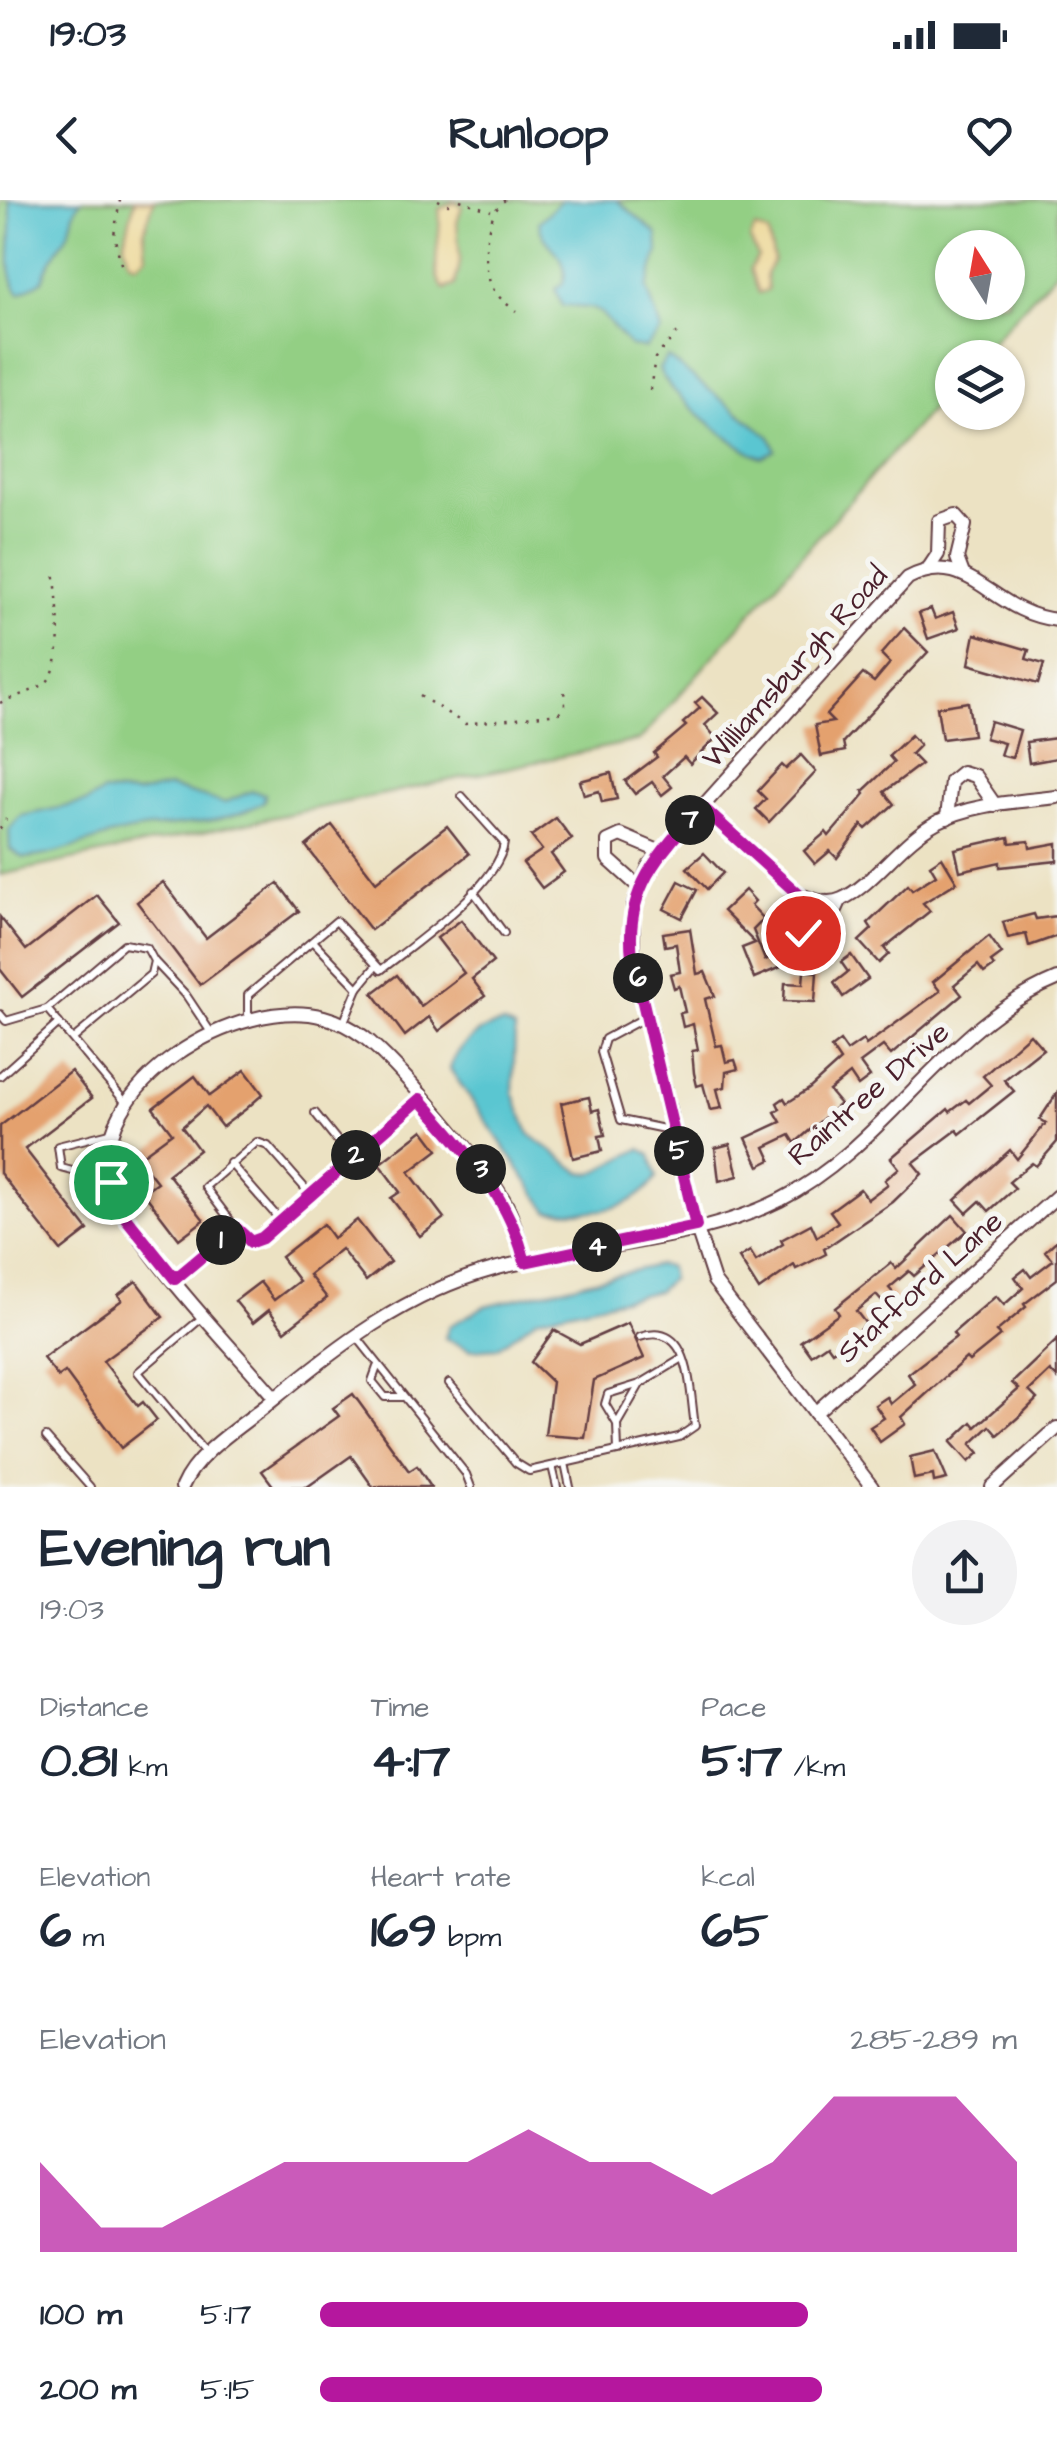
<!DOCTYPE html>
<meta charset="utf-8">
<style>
:root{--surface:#fff;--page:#f2f2f3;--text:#1f2937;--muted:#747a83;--accent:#b5179e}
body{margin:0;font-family:"Architects Daughter",sans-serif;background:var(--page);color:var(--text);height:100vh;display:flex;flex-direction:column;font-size:38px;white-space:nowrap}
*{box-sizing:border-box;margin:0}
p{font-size:32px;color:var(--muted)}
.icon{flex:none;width:55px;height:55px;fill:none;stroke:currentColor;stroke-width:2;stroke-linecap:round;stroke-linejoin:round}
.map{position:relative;height:1287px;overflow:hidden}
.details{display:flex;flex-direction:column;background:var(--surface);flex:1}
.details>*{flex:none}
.needle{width:65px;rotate:349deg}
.controls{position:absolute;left:935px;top:30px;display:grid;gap:20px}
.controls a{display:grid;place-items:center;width:90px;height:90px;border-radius:50%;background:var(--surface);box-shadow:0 2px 8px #0004;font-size:50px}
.pin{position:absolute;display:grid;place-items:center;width:85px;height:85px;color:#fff;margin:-42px;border:5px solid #fff;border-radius:50%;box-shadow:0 2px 10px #0007}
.km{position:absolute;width:50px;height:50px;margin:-25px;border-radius:50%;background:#222;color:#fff;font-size:28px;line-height:50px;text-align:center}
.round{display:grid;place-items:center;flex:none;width:105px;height:105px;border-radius:52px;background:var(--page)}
.headline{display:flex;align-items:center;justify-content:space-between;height:170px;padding:0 40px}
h1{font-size:55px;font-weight:700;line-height:75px}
.figures{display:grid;grid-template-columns:repeat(3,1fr);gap:15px;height:170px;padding:10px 40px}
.figures div{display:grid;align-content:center}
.figures b{font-size:50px;font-weight:700}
.figures small{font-size:28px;font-weight:400}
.figures p{font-size:28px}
.chart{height:280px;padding:20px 40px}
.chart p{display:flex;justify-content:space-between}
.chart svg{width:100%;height:180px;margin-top:10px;fill:var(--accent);opacity:.7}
ul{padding:0 40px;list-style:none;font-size:32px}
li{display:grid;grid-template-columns:160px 120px 1fr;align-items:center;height:75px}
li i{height:25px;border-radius:12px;background:var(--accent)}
.status{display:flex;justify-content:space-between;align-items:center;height:70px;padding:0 50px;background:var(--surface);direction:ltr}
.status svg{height:28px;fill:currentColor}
header{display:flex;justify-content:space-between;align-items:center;height:130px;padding:0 40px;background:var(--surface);font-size:45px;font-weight:700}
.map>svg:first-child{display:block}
</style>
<div class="status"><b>19:03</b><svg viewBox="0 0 49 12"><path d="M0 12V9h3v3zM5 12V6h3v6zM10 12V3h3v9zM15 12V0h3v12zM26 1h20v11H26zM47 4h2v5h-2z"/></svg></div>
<header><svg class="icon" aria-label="back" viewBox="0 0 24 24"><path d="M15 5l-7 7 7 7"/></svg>Runloop<svg class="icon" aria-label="heart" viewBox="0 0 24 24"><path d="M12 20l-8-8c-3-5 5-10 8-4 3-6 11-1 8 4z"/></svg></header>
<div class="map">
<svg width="1057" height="1287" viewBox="0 0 1057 1287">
<rect width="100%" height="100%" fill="#f6f6f2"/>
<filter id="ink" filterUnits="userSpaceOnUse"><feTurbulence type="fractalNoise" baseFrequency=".01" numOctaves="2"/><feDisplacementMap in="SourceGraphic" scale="20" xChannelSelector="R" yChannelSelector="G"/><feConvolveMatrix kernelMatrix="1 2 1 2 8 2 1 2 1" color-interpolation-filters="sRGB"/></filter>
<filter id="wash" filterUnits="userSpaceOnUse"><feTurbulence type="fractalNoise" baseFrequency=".0048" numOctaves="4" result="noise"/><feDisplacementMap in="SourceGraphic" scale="40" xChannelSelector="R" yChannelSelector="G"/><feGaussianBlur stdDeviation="2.25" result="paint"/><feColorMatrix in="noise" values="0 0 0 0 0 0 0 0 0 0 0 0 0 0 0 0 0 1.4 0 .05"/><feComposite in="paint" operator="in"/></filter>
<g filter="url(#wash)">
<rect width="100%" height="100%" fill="#ece2c3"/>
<path fill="#93cf84" stroke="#6e7758" stroke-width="2.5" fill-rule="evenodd" d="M0 0H1057V70L978 157 952 158V186C847 303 743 422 640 540L0 675ZM952 48H1008V102H952Z"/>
<g fill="#eeda9e" stroke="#9c7c64" stroke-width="2.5">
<polygon points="135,0 154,0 144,32 146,57 136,64 129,61 124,43"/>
<path d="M455 2 462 6 457 23 460 62 455 85 445 89C426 74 444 32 439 9Z"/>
<polygon points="755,28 768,33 774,60 766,74 768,90 759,93 750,69 758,57 750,39"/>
</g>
<g fill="#5ac6d1" stroke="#52727e" stroke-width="2.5">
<path d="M9 0H82C72 9 74 19 69 31 60 50 48 59 42 81L20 93C0 71 17 32 9 0Z"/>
<path d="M562 0H617L657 34 658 51 647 88 661 131 645 148 630 146 601 113 591 108 562 106 555 89 563 83C572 52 541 48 539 22Z"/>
<path d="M667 157 770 237 775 250 762 257C736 249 669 193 659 169Z"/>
<path d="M169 587 224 603 252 591 265 594 264 601C226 628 165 622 121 633 87 641 58 656 23 658L10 649 9 630 21 616 87 602 103 592 137 594Z"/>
<path d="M504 824 515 829 513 892 529 934 580 972 592 974 640 949 651 955 657 977C631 1014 591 1013 548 1011L450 869C456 846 481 826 504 824Z"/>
<polygon points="658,1065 669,1067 671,1079 658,1091 537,1118 497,1148 470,1150 445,1138 449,1126 485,1106"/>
</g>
<g id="blocks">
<g fill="#e4a16e">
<polygon points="931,409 935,419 953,412 959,428 928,439 919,413"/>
<polygon points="904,428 928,452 843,542 845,551 821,556 815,525 833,522 826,515 863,474 874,482 890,463 881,454"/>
<polygon points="975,434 1029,450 1026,459 1044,464 1038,484 969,464"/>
<polygon points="702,497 718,513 705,525 716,538 690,564 684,557 663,576 672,587 662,595 652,582 635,594 625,581 657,557 654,553 686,526 683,523 700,508 695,503"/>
<polygon points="968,502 973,535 942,539 937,507"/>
<polygon points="990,521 1020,530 1012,558 1000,555 1004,543 985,538"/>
<polygon points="911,535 920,545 911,554 921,564 884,592 894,604 866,629 862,625 837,658 830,651 815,664 804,651 826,632 829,636 865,594 863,591 894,562 889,556"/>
<polygon points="1057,538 1057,558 1029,563 1026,542"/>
<polygon points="801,555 816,572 769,622 756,609 766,599 758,591 782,565 786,569"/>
<polygon points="611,573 617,599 602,602 599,591 584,595 580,581"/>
<polygon points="556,618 572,639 551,654 564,672 542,688 523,663 542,650 531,636"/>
<polygon points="332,625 376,682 447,626 469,654 371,730 306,646"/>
<polygon points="1009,637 1010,643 1029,641 1030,648 1057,643 1057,661 1000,667 1000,662 960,671 955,649"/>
<polygon points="704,653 723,673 707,689 687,668"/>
<polygon points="942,657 957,682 923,703 930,711 884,748 889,754 879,763 859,741 872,729 868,723 908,685 912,690 936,675 930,665"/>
<polygon points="679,681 697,690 682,718 664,709"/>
<polygon points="163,682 206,738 278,683 299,711 200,785 137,702"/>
<polygon points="745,690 755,701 751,705 764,719 753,730 765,760 776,755 781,767 754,778 742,748 755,743 723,711"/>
<polygon points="97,695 119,722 22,797 0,769 0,717 26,750"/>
<polygon points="1034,714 1036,719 1057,716 1057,736 1029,746 1026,734 1008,738 1003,722"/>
<polygon points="461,720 493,762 472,779 485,796 439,831 429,817 405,836 373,793 397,775 421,806 464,773 437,738"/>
<polygon points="690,729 697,774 705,772 715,796 705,799 716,846 722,845 726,862 735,860 738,869 726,872 725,887 717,889 722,908 710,910 703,884 697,886 694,873 692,851 698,850 693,824 683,827 680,813 685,812 679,786 674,788 670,774 680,772 676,744 665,746 663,733"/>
<polygon points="989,736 1002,754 991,762 994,766 984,773 978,765 954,785 962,795 891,855 883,846 860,863 870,877 858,886 850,874 829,891 840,904 795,943 790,935 765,947 771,960 759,966 746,938 781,922 775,912 780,909 777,903 784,898 787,903 809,889 840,861 831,848 840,841 847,851 863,840 866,845 940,791 933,782"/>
<polygon points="851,755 868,779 843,797 834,783 848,772 841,762"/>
<polygon points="804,771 817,772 815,802 784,801 785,783 803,784"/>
<polygon points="1030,834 1043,849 1004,880 1014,891 960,934 957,930 913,963 922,974 893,1002 824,1049 826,1054 796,1069 794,1065 759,1090 739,1058 750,1051 756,1061 783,1044 781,1040 811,1024 817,1037 838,1022 830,1011 860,989 868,999 888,984 885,980 899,968 891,958 948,909 950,912 966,900 969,903 991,885 983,876"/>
<polygon points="245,870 263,894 246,909 222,927 206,906 182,927 199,950 168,974 204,1020 179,1039 143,992 157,982 138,958 172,933 153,908 195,876 210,896"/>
<polygon points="71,871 92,898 25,949 88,1030 61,1051 0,973 0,926"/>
<polygon points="1057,893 1057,942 1036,966 1032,963 1009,982 1015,988 989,1011 980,1001 967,1013 955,1000 1010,950 1017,959 1046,923 1040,919"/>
<polygon points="589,897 592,911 599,909 605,935 599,936 602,951 573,958 561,903"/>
<polygon points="423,930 438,950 409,972 444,1018 420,1036 391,998 400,992 379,964"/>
<polygon points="730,944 738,976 719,981 715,948"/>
<polygon points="953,1015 967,1031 914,1076 909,1071 889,1088 897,1097 886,1106 876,1095 856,1111 866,1124 843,1144 832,1151 827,1144 811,1155 801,1141 839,1114 835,1108 891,1063 896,1069"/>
<polygon points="357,1020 390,1062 366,1081 341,1049 309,1075 327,1098 285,1131 269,1110 253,1123 235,1101 260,1082 274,1100 299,1081 281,1057 323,1024 333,1038"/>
<polygon points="1057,1040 1057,1079 1024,1104 1026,1107 996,1132 1000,1136 969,1161 966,1158 901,1217 905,1224 880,1242 870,1227 884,1218 875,1205 887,1197 891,1204 915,1184 908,1174 956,1137 953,1133 996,1096 1004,1105 1023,1088 1015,1077 1025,1069 1031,1077 1053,1060 1045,1051"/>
<polygon points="136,1081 163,1117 103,1161 138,1206 143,1202 157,1220 121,1248 65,1172 58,1177 43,1158 122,1100 118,1095"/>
<polygon points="628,1123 644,1158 594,1180 585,1238 545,1235 552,1182 531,1162 554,1130 580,1144"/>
<polygon points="1057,1140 1057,1178 1050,1171 1029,1191 1037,1199 1022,1214 998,1235 990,1226 971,1244 979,1253 969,1262 951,1242 972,1222 976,1227 1019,1189 1012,1183"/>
<polygon points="353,1194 409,1271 417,1266 431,1287 373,1287 351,1256 307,1287 274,1287 262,1271 339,1216 333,1208"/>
<polygon points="935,1251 947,1279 934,1282 933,1275 914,1279 910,1257"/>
</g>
</g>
</g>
<g filter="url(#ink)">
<use href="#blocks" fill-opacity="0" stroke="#623c42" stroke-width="2.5"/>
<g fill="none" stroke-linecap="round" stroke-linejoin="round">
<defs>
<g id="lane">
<polyline points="473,691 504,733"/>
<polyline points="313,741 358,788 376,766"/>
<polyline points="155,762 186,795 212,834"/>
<polyline points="0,814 6,821 47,809"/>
<polyline points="646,817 605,839 601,852 621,920 674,931"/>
<path d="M248 820V795L336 721 381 770C414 744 499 685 504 643L462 596"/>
<polyline points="343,824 358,788"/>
<polyline points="73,839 151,774 154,761 147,748 124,744 47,809 126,903"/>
<polyline points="0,876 59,823"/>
<polyline points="315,913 352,959"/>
<polyline points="230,963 281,1021"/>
<polyline points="110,981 61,968 58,946 110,933"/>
<polyline points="236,1028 205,987 257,942 268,946 311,995"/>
<polyline points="175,1079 236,1028 251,1042 262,1038 420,899"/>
<polyline points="204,1116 138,1172 206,1254"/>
<polyline points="356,1136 466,1274 471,1287"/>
<polyline points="377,1167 372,1181 385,1197 402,1197"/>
<path d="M449 1183 516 1263 529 1271 679 1237 695 1226C689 1189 692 1120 640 1137"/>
<polyline points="617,1224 639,1186"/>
<polyline points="46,1237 90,1287"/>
<polyline points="618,1251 617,1224 605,1204 608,1194 640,1184 683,1158"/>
<polyline points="565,1263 570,1287"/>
<polyline points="552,1266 557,1287"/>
</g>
<g id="street">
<polyline points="930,366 938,354 939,321 956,315 965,325 957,358 963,374"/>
<path d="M702 607 798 694C811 699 827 706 842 699 873 685 901 641 937 622 973 603 1017 602 1057 597"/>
<polyline points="947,618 951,581 962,572 975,576 995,605"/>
<polyline points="639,687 608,659 608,641 621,635 661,652"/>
<polyline points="798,694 800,728 811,738 825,734 840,701"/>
<path d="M275 1198C233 1148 126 1040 111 982 86 885 239 794 324 817 339 821 352 828 364 837 397 863 487 968 506 1004 515 1023 520 1042 525 1062"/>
<polyline points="815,1213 1057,996"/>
<path d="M182 1287C197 1252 239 1228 268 1204 337 1147 406 1093 494 1069 585 1045 697 1042 780 1000 886 946 947 824 1057 779"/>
<path d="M872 1287 714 1081 696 1026 633 755V707L649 666 908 378C969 346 990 413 1057 420"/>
<polyline points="992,1287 1057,1228"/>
</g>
</defs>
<use href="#lane" stroke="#623c42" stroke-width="10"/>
<use href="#street" stroke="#623c42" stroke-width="16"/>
<g stroke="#623c42" stroke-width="2.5" stroke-dasharray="2.5 8" stroke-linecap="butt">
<polyline points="120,0 114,35 122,68"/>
<polyline points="438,0 448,5 452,0"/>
<polyline points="460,0 491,11"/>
<path d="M505 0C485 14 482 60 490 82 494 94 505 103 516 111"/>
<polyline points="650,190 655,158 677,133"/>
<polyline points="420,496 465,524 559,513 565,505 564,489"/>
<path d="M0 503C14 496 31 493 44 484 67 469 57 395 54 370"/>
<polyline points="0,629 6,619"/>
</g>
<use href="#lane" stroke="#fff" stroke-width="6"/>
<use href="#street" stroke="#fff" stroke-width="12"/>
</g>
</g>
<g fill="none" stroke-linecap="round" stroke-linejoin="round" filter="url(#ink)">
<defs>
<path id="route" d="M111 982 126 1018 175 1079 236 1028 251 1042 262 1038 420 899C465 951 508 993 525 1062L696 1026 632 756C624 689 660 652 702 607L798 694 803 733"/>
</defs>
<use href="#route" stroke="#fff" stroke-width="20"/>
<use href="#route" stroke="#b5179e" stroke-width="12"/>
</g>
<g text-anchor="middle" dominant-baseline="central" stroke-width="10" stroke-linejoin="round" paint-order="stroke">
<g font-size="30" fill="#4a1f2b" stroke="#f6f6f2">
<text transform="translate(795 467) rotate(-48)">Williamsburgh Road</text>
<text transform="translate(869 894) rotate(-41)">Raintree Drive</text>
<text transform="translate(920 1087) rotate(-42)">Stafford Lane</text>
</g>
</g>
</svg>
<div class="controls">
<a><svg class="needle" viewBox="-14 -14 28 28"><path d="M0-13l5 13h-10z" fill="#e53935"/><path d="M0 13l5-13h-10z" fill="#747a83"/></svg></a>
<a><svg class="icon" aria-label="layers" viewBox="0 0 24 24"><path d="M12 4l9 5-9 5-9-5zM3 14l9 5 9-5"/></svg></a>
</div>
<div class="pin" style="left:111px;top:982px;background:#1e9e55"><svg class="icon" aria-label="arrive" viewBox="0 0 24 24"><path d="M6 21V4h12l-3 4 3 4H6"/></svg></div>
<div class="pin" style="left:803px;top:733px;background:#d93025"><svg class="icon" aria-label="check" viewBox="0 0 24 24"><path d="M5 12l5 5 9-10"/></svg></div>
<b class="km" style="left:221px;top:1040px">1</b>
<b class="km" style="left:356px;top:955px">2</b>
<b class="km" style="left:481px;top:969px">3</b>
<b class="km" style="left:597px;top:1047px">4</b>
<b class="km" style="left:679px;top:951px">5</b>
<b class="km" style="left:638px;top:778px">6</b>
<b class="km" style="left:690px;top:620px">7</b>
</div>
<section class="details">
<div class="headline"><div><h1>Evening run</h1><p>19:03</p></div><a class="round"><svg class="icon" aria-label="share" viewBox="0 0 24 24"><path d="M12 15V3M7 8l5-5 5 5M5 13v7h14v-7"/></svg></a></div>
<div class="figures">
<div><p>Distance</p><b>0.81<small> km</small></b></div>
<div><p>Time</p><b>4:17</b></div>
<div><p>Pace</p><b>5:17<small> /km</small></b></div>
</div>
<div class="figures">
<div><p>Elevation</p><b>6<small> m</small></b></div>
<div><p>Heart rate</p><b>169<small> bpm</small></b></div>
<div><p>kcal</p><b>65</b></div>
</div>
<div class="chart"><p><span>Elevation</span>285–289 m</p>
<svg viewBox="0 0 160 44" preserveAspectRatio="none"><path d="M0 44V22L10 38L20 38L30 30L40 22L50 22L60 22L70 22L80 14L90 22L100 22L110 30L120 22L130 6L140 6L150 6L160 22V44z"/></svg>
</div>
<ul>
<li><b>100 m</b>5:17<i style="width:70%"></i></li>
<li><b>200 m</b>5:15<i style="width:72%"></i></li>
</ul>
</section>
